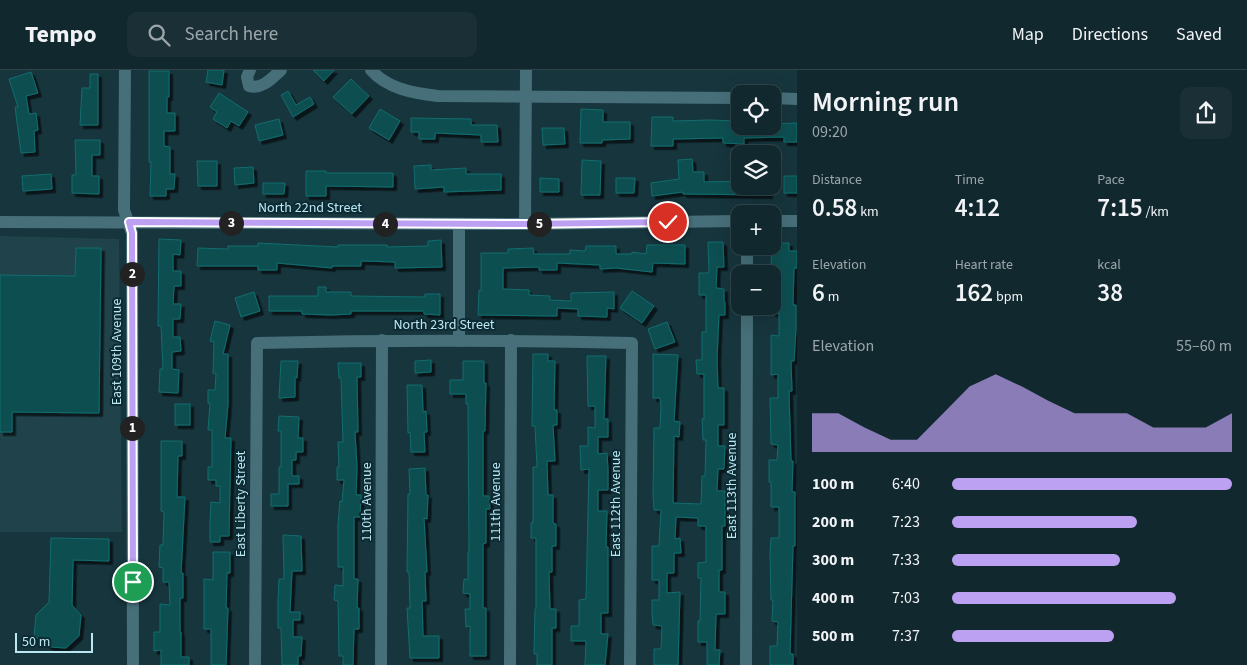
<!DOCTYPE html>
<meta charset="utf-8">
<style>
:root{--surface:#11282e;--page:#1a3036;--text:#f1f3f6;--muted:#9ca6aa;--line:#30444a;--accent:#bca0f2}
body{margin:0;font-family:"Source Sans 3",sans-serif;background:var(--page);color:var(--text);height:100vh;display:flex;flex-direction:column;font-size:19px;white-space:nowrap}
*{box-sizing:border-box;margin:0}
p{font-size:16px;color:var(--muted)}
.icon{flex:none;width:28px;height:28px;fill:none;stroke:currentColor;stroke-width:2;stroke-linecap:round;stroke-linejoin:round}
.map{position:relative;flex:1;overflow:hidden}
.panel{display:flex;flex-direction:column;background:var(--surface);width:450px}
.panel>*{flex:none}
.tools{position:absolute;left:731px;top:15px;display:grid;gap:10px}
.tools a{display:grid;place-items:center;width:50px;height:50px;border-radius:10px;background:var(--surface);box-shadow:0 5px 20px #0002,0 0 0 1px var(--line);font-size:25px}
.scale{position:absolute;left:15px;bottom:12px;width:78px;box-sizing:border-box;padding-left:5px;border:2px solid #bbe7f3;border-top:0;font-size:14px;line-height:18px;white-space:nowrap;color:#bbe7f3;-webkit-text-stroke:4px #0c2b33;paint-order:stroke}
.pin{position:absolute;display:grid;place-items:center;width:42px;height:42px;color:#fff;margin:-21px;border:2px solid #fff;border-radius:50%;box-shadow:0 1px 5px #0007}
.km{position:absolute;width:25px;height:25px;margin:-12px;border-radius:50%;background:#222;color:#fff;font-size:14px;line-height:25px;text-align:center}
.round{display:grid;place-items:center;flex:none;width:52px;height:52px;border-radius:10px;background:var(--page)}
.summary{display:flex;align-items:center;justify-content:space-between;height:85px;padding:0 15px}
h1{font-size:28px;font-weight:600;line-height:38px}
.figures{display:grid;grid-template-columns:repeat(3,1fr);gap:8px;height:85px;padding:5px 15px}
.figures div{display:grid;align-content:center}
.figures b{font-size:25px;font-weight:600}
.figures small{font-size:14px;font-weight:400}
.figures p{font-size:14px}
.chart{height:140px;padding:10px 15px}
.chart p{display:flex;justify-content:space-between}
.chart svg{width:100%;height:90px;margin-top:5px;fill:var(--accent);opacity:.7}
ul{padding:0 15px;list-style:none;font-size:16px}
li{display:grid;grid-template-columns:80px 60px 1fr;align-items:center;height:38px}
li i{height:12px;border-radius:6px;background:var(--accent)}
header{display:flex;align-items:center;gap:30px;box-sizing:border-box;height:70px;padding:0 25px;background:var(--surface);border-bottom:1px solid var(--line)}
header strong{font-size:24px}
nav{display:flex;gap:28px;margin-inline-start:auto;font-size:18px}
.search{width:350px;height:45px;background:var(--page);display:flex;align-items:center;gap:12px;box-sizing:border-box;padding:0 18px;border-radius:10px;color:var(--muted);font-size:19px}
main{display:flex;flex:1;min-height:0}
.map>svg:first-child{display:block}
</style>
<header>
<strong>Tempo</strong>
<div class="search"><svg class="icon" aria-label="search" viewBox="0 0 24 24"><circle cx="10" cy="10" r="6"/><path d="M15 15l6 6"/></svg>Search here</div>
<nav><a>Map</a><a>Directions</a><a>Saved</a></nav>
</header>
<main>
<div class="map">
<svg width="797" height="595" viewBox="0 0 797 595">
<defs>
<filter id="shadow"><feDropShadow dx="3.5" dy="3.5" stdDeviation="0" flood-color="#0009"/></filter>
</defs>
<rect width="100%" height="100%" fill="#17353d"/>
<polygon fill="#1f424b" points="0,166 119,169 122,462 0,462"/>
<g fill="#0c5051" stroke="#146c6e" filter="url(#shadow)">
<polygon points="208,0 224,0 222,15 206,12"/>
<polygon points="313,0 334,0 324,11"/>
<polygon points="149,1 169,1 169,27 167,27 167,43 175,43 175,61 164,61 164,76 170,77 170,104 175,104 174,119 166,119 166,126 150,126 151,92 149,92"/>
<polygon points="31,2 38,23 26,26 29,44 36,43 38,60 34,61 35,82 21,83 15,37 18,37 9,9"/>
<polygon points="90,4 98,4 98,55 80,55 82,18 90,18"/>
<polygon points="351,9 369,26 352,44 333,27"/>
<polygon points="288,21 296,35 310,27 314,34 293,47 281,25"/>
<polygon points="219,23 248,42 239,56 231,51 227,58 213,49 217,42 210,37"/>
<polygon points="380,39 400,51 389,70 369,58"/>
<polygon points="581,39 603,40 603,52 630,52 630,69 602,70 602,73 580,73"/>
<polygon points="652,47 673,47 673,51 709,50 740,51 740,56 772,56 772,54 797,53 797,72 784,72 784,67 744,68 744,74 723,73 723,68 673,69 673,76 651,76"/>
<polygon points="411,48 471,49 471,55 497,55 498,72 481,72 481,65 435,63 435,69 419,69 419,62 411,62"/>
<polygon points="279,49 283,65 259,71 255,55"/>
<polygon points="542,58 564,58 565,74 543,75"/>
<polygon points="75,70 100,70 100,85 92,85 92,106 99,106 99,124 72,123 72,105 76,105"/>
<polygon points="692,89 693,102 704,102 704,112 740,111 740,116 769,116 769,125 683,124 683,122 652,126 651,113 679,109 678,90"/>
<polygon points="582,90 601,91 600,125 581,125"/>
<polygon points="197,91 217,91 217,116 198,116"/>
<polygon points="431,95 431,100 466,98 466,104 501,104 501,120 444,122 444,117 415,119 414,96"/>
<polygon points="253,97 254,113 235,115 234,98"/>
<polygon points="306,101 326,101 326,103 393,103 393,117 326,116 326,126 306,126"/>
<polygon points="51,104 52,119 23,121 22,106"/>
<rect x="784" y="106" width="13" height="17"/>
<polygon points="540,108 559,109 559,122 540,122"/>
<polygon points="616,108 635,108 634,123 616,123"/>
<polygon points="263,113 285,113 284,124 263,124"/>
<polygon points="159,169 181,170 180,185 173,184 173,201 181,201 181,216 174,216 173,234 181,234 180,249 173,249 173,267 180,267 181,281 172,282 172,299 179,300 178,323 159,322 160,299 163,299 161,256 158,256"/>
<polygon points="441,170 442,197 395,198 395,192 361,191 361,196 332,196 332,198 277,193 277,200 258,200 258,196 197,196 198,178 228,179 228,176 258,176 258,173 338,177 338,175 387,175 387,177 428,176 428,171"/>
<polygon points="708,172 723,172 724,197 717,197 716,218 724,219 724,232 725,232 725,245 719,245 717,289 718,318 724,318 724,355 718,355 718,376 725,376 724,399 718,399 717,421 725,421 725,456 722,456 722,500 719,500 719,522 725,522 725,544 716,544 715,580 720,580 719,595 707,595 707,572 698,572 698,551 700,551 701,508 698,508 698,493 706,492 706,456 698,456 698,448 676,447 675,469 680,468 681,483 674,483 674,503 667,503 667,523 680,522 678,595 654,595 654,579 661,579 662,556 653,555 652,543 652,530 659,530 659,510 652,510 652,476 659,476 661,440 654,440 653,425 654,358 660,358 661,336 660,328 653,328 653,284 678,285 674,351 680,352 679,367 674,366 673,433 701,434 702,406 705,406 706,370 703,370 702,349 704,349 704,304 697,304 696,290 702,290 702,262 706,262 706,225 699,225 699,203 709,203"/>
<polygon points="772,173 789,173 789,181 797,181 797,198 794,198 793,235 796,235 796,259 794,291 791,291 792,321 789,321 791,391 793,391 792,422 795,422 795,476 793,476 790,584 793,584 793,595 770,595 770,576 777,576 778,552 772,551 773,530 771,530 770,482 771,468 779,468 779,437 771,437 771,412 769,412 769,390 777,390 778,375 771,374 770,328 778,328 778,304 771,305 771,265 779,266 779,243 772,243 772,235 778,235 778,219 772,219 771,197"/>
<polygon points="647,175 685,175 685,194 653,193 652,202 616,198 600,199 600,195 557,193 557,200 539,200 539,197 503,198 503,219 529,220 529,225 550,226 550,230 571,231 571,223 614,222 614,239 607,238 607,247 578,246 578,239 557,238 557,246 478,245 479,220 481,221 481,183 508,183 508,179 533,178 534,184 570,184 570,180 585,181 586,176 616,176 616,184 632,184 632,182 646,184"/>
<polygon points="76,178 101,178 99,343 12,342 12,362 0,362 0,205 75,206"/>
<polygon points="318,217 326,217 326,222 351,222 351,226 425,227 425,224 440,224 440,245 424,244 424,241 351,241 351,244 331,245 302,244 302,241 269,241 269,226 318,226"/>
<polygon points="632,221 654,236 642,253 620,238"/>
<polygon points="254,222 260,241 241,247 235,228"/>
<polygon points="215,251 230,255 223,284 228,284 228,334 225,368 231,368 229,466 220,466 220,472 210,472 210,452 211,432 220,433 220,416 216,416 216,410 208,410 208,397 212,397 212,360 208,360 210,333 208,333 208,320 215,320 216,304 213,303 214,272 210,271"/>
<polygon points="667,252 675,272 655,279 648,259"/>
<polygon points="533,284 548,284 548,291 555,291 554,340 557,340 557,355 553,355 555,391 547,391 548,425 553,425 553,453 556,454 556,476 552,476 552,502 549,502 550,539 556,539 556,558 552,558 552,595 537,595 537,584 534,584 535,539 536,539 536,468 531,468 531,453 533,453 533,397 537,397 535,356 532,356"/>
<polygon points="587,286 606,286 604,349 608,349 608,367 598,367 598,384 607,383 608,399 608,420 598,420 598,441 607,441 606,477 608,477 608,543 601,543 601,564 608,564 605,595 585,595 586,571 571,571 571,556 579,556 579,530 586,529 589,399 581,400 580,376 588,376 588,357 595,358 595,336 588,336"/>
<polygon points="431,290 431,302 415,303 415,291"/>
<polygon points="281,291 298,291 297,308 295,307 295,327 279,328"/>
<polygon points="463,291 484,291 484,313 486,313 485,361 483,361 483,426 489,426 490,439 486,439 486,473 483,474 483,538 486,538 486,586 470,586 470,556 466,557 465,539 470,539 470,524 463,523 464,509 468,510 468,482 469,482 468,334 466,334 466,324 450,324 450,310 463,310"/>
<polygon points="338,293 361,293 361,307 357,307 358,362 355,362 357,397 356,425 361,425 360,447 354,447 354,509 358,509 357,538 359,538 359,559 354,559 353,595 343,595 343,586 339,586 338,531 334,530 335,515 343,516 343,497 338,497 338,455 340,431 342,432 344,410 337,410 337,397 339,397 338,372 343,372 341,308 339,308"/>
<polygon points="407,315 422,315 423,342 426,341 427,362 424,362 425,382 411,382 410,362 408,363"/>
<rect x="175" y="334" width="15" height="21"/>
<polygon points="279,346 299,347 298,368 303,368 303,382 296,382 296,390 292,390 292,406 299,406 299,414 288,414 288,436 271,436 271,424 279,424 279,397 281,397 281,361 278,361"/>
<polygon points="161,371 182,371 182,386 178,386 177,427 185,427 181,503 183,503 183,528 180,528 180,562 181,562 181,587 189,587 189,595 161,595 161,580 154,581 154,562 160,562 160,534 170,535 169,512 163,512 163,498 159,497 160,475 163,475 164,442 161,441"/>
<polygon points="425,398 426,425 428,425 427,449 424,448 427,502 425,502 426,531 422,531 423,566 439,566 439,588 410,588 407,538 410,538 409,502 407,502 408,424 410,424 409,399"/>
<polygon points="283,465 301,466 302,501 292,501 290,542 300,542 300,550 293,550 293,567 302,567 301,586 298,586 298,595 282,595 281,558 278,558 278,531 279,509 284,509"/>
<polygon points="51,468 109,469 109,491 73,490 72,535 81,545 79,566 66,578 50,577 34,566 36,545 49,532"/>
<polygon points="213,482 230,482 230,503 227,503 226,538 228,538 226,595 211,595 211,559 204,559 204,509 213,510"/>
</g>
<g fill="none" stroke-linecap="round" stroke-linejoin="round">
<g stroke="#476f79" stroke-width="12">
<polyline points="125,0 124,140 132,163 133,595"/>
<path d="M250 0 247 7 249 16C262 20 272 8 281 0"/>
<path d="M371 0C388 19 413 23 438 26L740 28"/>
<polyline points="772,28 797,29"/>
<polyline points="772,151 797,151"/>
<polyline points="0,152 525,154 740,151"/>
<polyline points="459,154 459,271"/>
<polyline points="525,154 526,0"/>
<polyline points="747,204 747,176"/>
<path d="M255 595 257 273C382 270 507 270 632 273L630 595"/>
<polyline points="381,595 382,270"/>
<polyline points="510,595 511,270"/>
<polyline points="746,595 747,236"/>
</g>
</g>
<g fill="none" stroke-linecap="round" stroke-linejoin="round">
<defs>
<polyline id="route" points="133,512 132,163 129,152 525,154 668,152"/>
</defs>
<use href="#route" stroke="#fff" stroke-width="10"/>
<use href="#route" stroke="#bca0f2" stroke-width="6"/>
</g>
<g text-anchor="middle" dominant-baseline="central" stroke-width="4" stroke-linejoin="round" paint-order="stroke">
<g font-size="14" fill="#bbe7f3" stroke="#0c2b33">
<text x="310" y="138">North 22nd Street</text>
<text x="444" y="255">North 23rd Street</text>
<text transform="translate(117 282) rotate(-90)">East 109th Avenue</text>
<text transform="translate(732 416) rotate(-90)">East 113th Avenue</text>
<text transform="translate(367 432) rotate(-90)">110th Avenue</text>
<text transform="translate(496 432) rotate(-90)">111th Avenue</text>
<text transform="translate(241 434) rotate(-90)">East Liberty Street</text>
<text transform="translate(616 434) rotate(-90)">East 112th Avenue</text>
</g>
</g>
</svg>
<div class="tools">
<a><svg class="icon" aria-label="locate" viewBox="0 0 24 24"><circle cx="12" cy="12" r="6"/><path d="M12 2v4M12 18v4M2 12h4M18 12h4"/></svg></a>
<a><svg class="icon" aria-label="layers" viewBox="0 0 24 24"><path d="M12 4l9 5-9 5-9-5zM3 14l9 5 9-5"/></svg></a>
<a>+</a>
<a>−</a>
</div>
<div class="scale">50 m</div>
<div class="pin" style="left:133px;top:512px;background:#1e9e55"><svg class="icon" aria-label="arrive" viewBox="0 0 24 24"><path d="M6 21V4h12l-3 4 3 4H6"/></svg></div>
<div class="pin" style="left:668px;top:152px;background:#d93025"><svg class="icon" aria-label="check" viewBox="0 0 24 24"><path d="M5 12l5 5 9-10"/></svg></div>
<b class="km" style="left:132px;top:358px">1</b>
<b class="km" style="left:132px;top:204px">2</b>
<b class="km" style="left:231px;top:153px">3</b>
<b class="km" style="left:385px;top:154px">4</b>
<b class="km" style="left:539px;top:154px">5</b>
</div>
<section class="panel">
<div class="summary"><div><h1>Morning run</h1><p>09:20</p></div><a class="round"><svg class="icon" aria-label="share" viewBox="0 0 24 24"><path d="M12 15V3M7 8l5-5 5 5M5 13v7h14v-7"/></svg></a></div>
<div class="figures">
<div><p>Distance</p><b>0.58<small> km</small></b></div>
<div><p>Time</p><b>4:12</b></div>
<div><p>Pace</p><b>7:15<small> /km</small></b></div>
</div>
<div class="figures">
<div><p>Elevation</p><b>6<small> m</small></b></div>
<div><p>Heart rate</p><b>162<small> bpm</small></b></div>
<div><p>kcal</p><b>38</b></div>
</div>
<div class="chart"><p><span>Elevation</span>55–60 m</p>
<svg viewBox="0 0 160 44" preserveAspectRatio="none"><path d="M0 44V25L10 25L20 32L30 38L40 38L50 25L60 12L70 6L80 12L90 19L100 25L110 25L120 25L130 32L140 32L150 32L160 25V44z"/></svg>
</div>
<ul>
<li><b>100 m</b>6:40<i style="width:100%"></i></li>
<li><b>200 m</b>7:23<i style="width:66%"></i></li>
<li><b>300 m</b>7:33<i style="width:60%"></i></li>
<li><b>400 m</b>7:03<i style="width:80%"></i></li>
<li><b>500 m</b>7:37<i style="width:58%"></i></li>
</ul>
</section>
</main>
